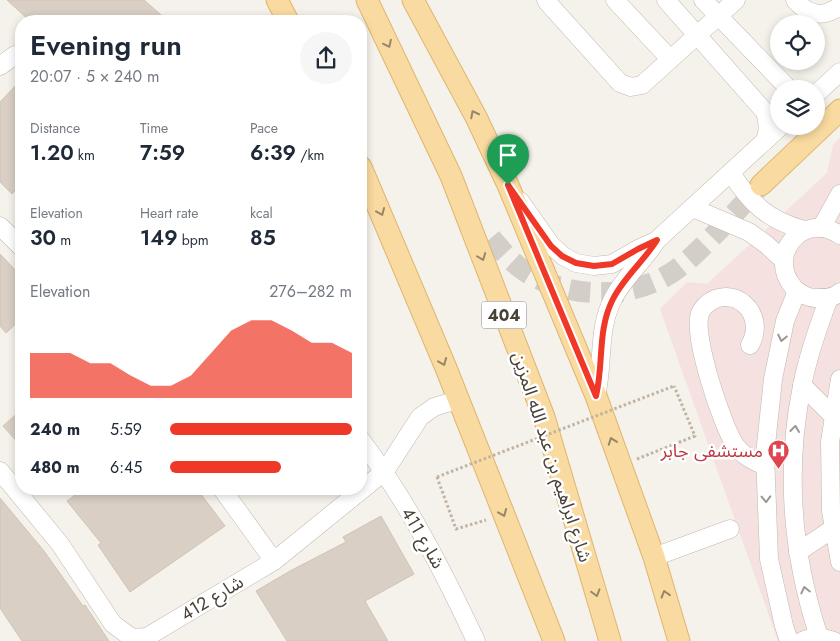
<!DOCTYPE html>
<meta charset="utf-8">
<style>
:root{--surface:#fff;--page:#f6f6f7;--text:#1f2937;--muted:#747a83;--accent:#ef3828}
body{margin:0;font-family:Jost,"Noto Sans Arabic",sans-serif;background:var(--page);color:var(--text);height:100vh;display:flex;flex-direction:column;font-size:19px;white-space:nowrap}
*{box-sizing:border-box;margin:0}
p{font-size:16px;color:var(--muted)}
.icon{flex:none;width:28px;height:28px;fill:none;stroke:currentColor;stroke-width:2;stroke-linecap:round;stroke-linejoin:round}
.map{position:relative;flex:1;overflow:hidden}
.drawer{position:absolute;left:15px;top:15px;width:352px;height:480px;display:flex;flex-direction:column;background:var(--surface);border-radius:20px;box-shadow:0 2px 8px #0003}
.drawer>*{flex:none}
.fabs{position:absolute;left:770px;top:15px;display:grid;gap:10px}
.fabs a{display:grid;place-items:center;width:55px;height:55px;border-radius:50%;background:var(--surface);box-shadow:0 2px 8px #0003;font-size:25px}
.pin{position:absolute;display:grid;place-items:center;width:42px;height:42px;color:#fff;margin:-51px -21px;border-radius:50% 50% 50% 0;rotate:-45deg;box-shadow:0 0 5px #0007}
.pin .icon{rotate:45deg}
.round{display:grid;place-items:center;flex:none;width:52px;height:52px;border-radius:26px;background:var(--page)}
.head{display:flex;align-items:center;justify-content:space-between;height:85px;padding:0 15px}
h1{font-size:28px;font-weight:600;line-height:38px}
.stats{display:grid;grid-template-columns:repeat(3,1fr);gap:8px;height:85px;padding:5px 15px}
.stats div{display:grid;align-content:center}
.stats b{font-size:21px;font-weight:600}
.stats small{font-size:14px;font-weight:400}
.stats p{font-size:14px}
.chart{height:140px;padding:10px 15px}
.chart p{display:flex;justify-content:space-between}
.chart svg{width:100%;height:90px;margin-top:5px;fill:var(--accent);opacity:.7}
ul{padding:0 15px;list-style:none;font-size:16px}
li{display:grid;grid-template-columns:80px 60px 1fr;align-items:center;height:38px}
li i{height:12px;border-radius:6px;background:var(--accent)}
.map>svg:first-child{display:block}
</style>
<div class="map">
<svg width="840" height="641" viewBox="0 0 840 641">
<rect width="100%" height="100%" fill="#f5f1eb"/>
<polygon fill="#f4e1e0" points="840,138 840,641 778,641 660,309 687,282 707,284 827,173 833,145"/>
<g fill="#d9cfc4" stroke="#d0c4b4">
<polygon points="7,0 144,0 168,21 30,21"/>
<polygon points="21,80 21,183 12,194 0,182 0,102"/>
<polygon points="0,254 21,276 21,319 6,333 0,326"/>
<polygon points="21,410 21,446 3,426"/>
<polygon points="69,489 197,489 225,526 130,592 98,545 101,543 67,501 75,495"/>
<polygon points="0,498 44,551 83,606 85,605 109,641 22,641 0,608"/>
<polygon points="381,516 414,574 365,601 388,641 287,641 256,591 290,571 346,542 343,537"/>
</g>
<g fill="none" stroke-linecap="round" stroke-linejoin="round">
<path stroke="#d3cec7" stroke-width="21" stroke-dasharray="21 11" stroke-linecap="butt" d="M491 238C502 251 512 263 526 272 571 301 639 300 681 266 710 242 735 212 761 185"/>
<defs>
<g id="minor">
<polyline points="546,0 548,3 620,83 631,87 642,85 736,0"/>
<polyline points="615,0 670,59"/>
<path d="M666 0 765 112C768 123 769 130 765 141"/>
<polyline points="703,0 789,89"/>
<path d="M795 0C809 16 823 18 840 6"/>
<polyline points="0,66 15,55 21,58"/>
<polyline points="816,94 840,72"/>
<path d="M731 173C751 204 768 220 804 230"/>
<polyline points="520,201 551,245 563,256 576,263 594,266 612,264 638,249 656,241"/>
<polyline points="693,208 749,232 767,245 783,260"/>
<polyline points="0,226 21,247"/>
<polyline points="821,228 840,194"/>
<path d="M840 235C804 210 765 255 794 288 800 294 810 299 818 298 826 298 834 298 840 292"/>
<path d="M750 345C768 313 732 282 706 305 705 306 700 311 700 314 692 335 722 425 735 445 743 456 753 461 765 466"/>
<polyline points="840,379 830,442 831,511 840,562"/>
<polyline points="802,385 834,417"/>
<path d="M596 396C604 363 597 330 613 299 624 277 644 261 657 240L781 126"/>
<path d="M361 440C408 502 443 571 476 641"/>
<polyline points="0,471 60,544 113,624 132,638 147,637 274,561 385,471 420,417 434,407 457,400"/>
<polyline points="222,489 274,561"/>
<polyline points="798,552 834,528"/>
<polyline points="654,557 730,529"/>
<path d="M819 637C792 555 785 470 802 386 808 356 818 327 829 298"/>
<polyline points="789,641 784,626 769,559 765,454 773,379 785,321 797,291"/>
<path d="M802 641C814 636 822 637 834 641"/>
</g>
<g id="major">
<polyline points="277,0 288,21"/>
<polyline points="367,0 451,176 544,417 610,641"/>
<polyline points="413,0 476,117 508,185 596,396 654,557 679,641"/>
<polyline points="361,167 446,368 554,641"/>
<polyline points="761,185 840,110"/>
</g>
</defs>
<use href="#minor" stroke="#c0b8ae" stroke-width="19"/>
<use href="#major" stroke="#dfb66f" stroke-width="23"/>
<g stroke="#c1b3a0" stroke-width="3" stroke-dasharray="2.5 2.5" stroke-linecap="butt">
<polyline points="637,459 695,436 674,386"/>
<polyline points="437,477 456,529 486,520"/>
</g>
<use href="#minor" stroke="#fff" stroke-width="18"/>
<use href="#major" stroke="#f9daa0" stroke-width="21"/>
<polyline stroke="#c1b3a0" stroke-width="3" stroke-dasharray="2.5 2.5" stroke-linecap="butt" points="437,477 674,386"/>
</g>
<defs><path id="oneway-chevron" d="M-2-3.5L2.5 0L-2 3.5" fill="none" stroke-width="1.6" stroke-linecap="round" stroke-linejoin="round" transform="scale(1.25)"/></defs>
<g stroke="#988667">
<use href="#oneway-chevron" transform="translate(388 44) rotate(64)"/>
<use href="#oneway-chevron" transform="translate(474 114) rotate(-117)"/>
<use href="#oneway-chevron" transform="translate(381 212) rotate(67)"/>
<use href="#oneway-chevron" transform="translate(482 257) rotate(69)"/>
<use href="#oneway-chevron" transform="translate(443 362) rotate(68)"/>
<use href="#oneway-chevron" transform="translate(612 441) rotate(-110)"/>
<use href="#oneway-chevron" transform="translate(503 513) rotate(68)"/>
<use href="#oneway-chevron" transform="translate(596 593) rotate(74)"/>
<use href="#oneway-chevron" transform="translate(665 594) rotate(-107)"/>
</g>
<g stroke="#9b9792">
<use href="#oneway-chevron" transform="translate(782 338) rotate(102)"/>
<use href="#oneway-chevron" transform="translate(795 429) rotate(-84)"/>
<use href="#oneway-chevron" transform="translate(766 499) rotate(88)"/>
<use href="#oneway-chevron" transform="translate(805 590) rotate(-103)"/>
</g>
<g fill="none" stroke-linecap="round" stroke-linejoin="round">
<defs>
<path id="route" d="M508 185 551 246 562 256 576 263 594 266 612 264 638 249 657 240C644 261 624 277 613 299 597 330 604 363 596 396Z"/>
</defs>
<use href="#route" stroke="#fff" stroke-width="10"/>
<use href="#route" stroke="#ef3828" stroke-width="6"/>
</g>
<defs>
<symbol id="hospital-pin" viewBox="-11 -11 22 30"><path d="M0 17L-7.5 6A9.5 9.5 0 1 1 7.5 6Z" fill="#e0444e" stroke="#fff"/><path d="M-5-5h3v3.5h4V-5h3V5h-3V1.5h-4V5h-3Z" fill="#fff"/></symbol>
</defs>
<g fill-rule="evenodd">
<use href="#hospital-pin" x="766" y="438" width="25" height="34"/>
</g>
<g text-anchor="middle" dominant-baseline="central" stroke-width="5" stroke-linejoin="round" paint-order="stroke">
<rect fill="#fff" stroke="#807b74" stroke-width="1" x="481.5" y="301.5" width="45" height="27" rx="4"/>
<g font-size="16" font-weight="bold" fill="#494239">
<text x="504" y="315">404</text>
</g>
<g font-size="18" fill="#be3a42" stroke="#fff" text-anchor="end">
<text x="763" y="451">مستشفى جابر</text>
</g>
<g font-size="18" fill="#494239" stroke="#fff">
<text transform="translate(552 457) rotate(72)">شارع ابراهيم بن عبد الله المزين</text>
<text transform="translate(423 538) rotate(60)">شارع 411</text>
<text transform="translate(212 598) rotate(-31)">شارع 412</text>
</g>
</g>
</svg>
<div class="fabs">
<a><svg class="icon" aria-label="locate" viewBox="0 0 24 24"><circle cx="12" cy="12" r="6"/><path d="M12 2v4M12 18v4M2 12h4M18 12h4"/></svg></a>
<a><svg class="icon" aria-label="layers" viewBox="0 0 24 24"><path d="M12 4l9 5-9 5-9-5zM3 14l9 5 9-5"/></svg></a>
</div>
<div class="pin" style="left:508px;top:185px;background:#1e9e55"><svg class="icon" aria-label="arrive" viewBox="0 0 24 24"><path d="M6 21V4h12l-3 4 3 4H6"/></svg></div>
<section class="drawer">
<div class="head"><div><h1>Evening run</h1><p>20:07 · 5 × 240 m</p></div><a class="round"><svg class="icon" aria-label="share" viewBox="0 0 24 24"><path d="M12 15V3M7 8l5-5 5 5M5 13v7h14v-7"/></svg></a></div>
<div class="stats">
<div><p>Distance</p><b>1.20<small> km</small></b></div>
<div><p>Time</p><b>7:59</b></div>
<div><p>Pace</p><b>6:39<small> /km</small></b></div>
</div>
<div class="stats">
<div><p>Elevation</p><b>30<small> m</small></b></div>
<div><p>Heart rate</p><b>149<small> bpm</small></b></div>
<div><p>kcal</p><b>85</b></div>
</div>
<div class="chart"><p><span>Elevation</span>276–282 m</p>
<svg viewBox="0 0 160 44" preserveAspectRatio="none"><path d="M0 44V22L10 22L20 22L30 27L40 27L50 33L60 38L70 38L80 33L90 22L100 11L110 6L120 6L130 11L140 17L150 17L160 22V44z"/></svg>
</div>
<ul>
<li><b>240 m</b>5:59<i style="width:100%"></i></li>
<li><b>480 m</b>6:45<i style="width:61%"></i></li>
</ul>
</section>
</div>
